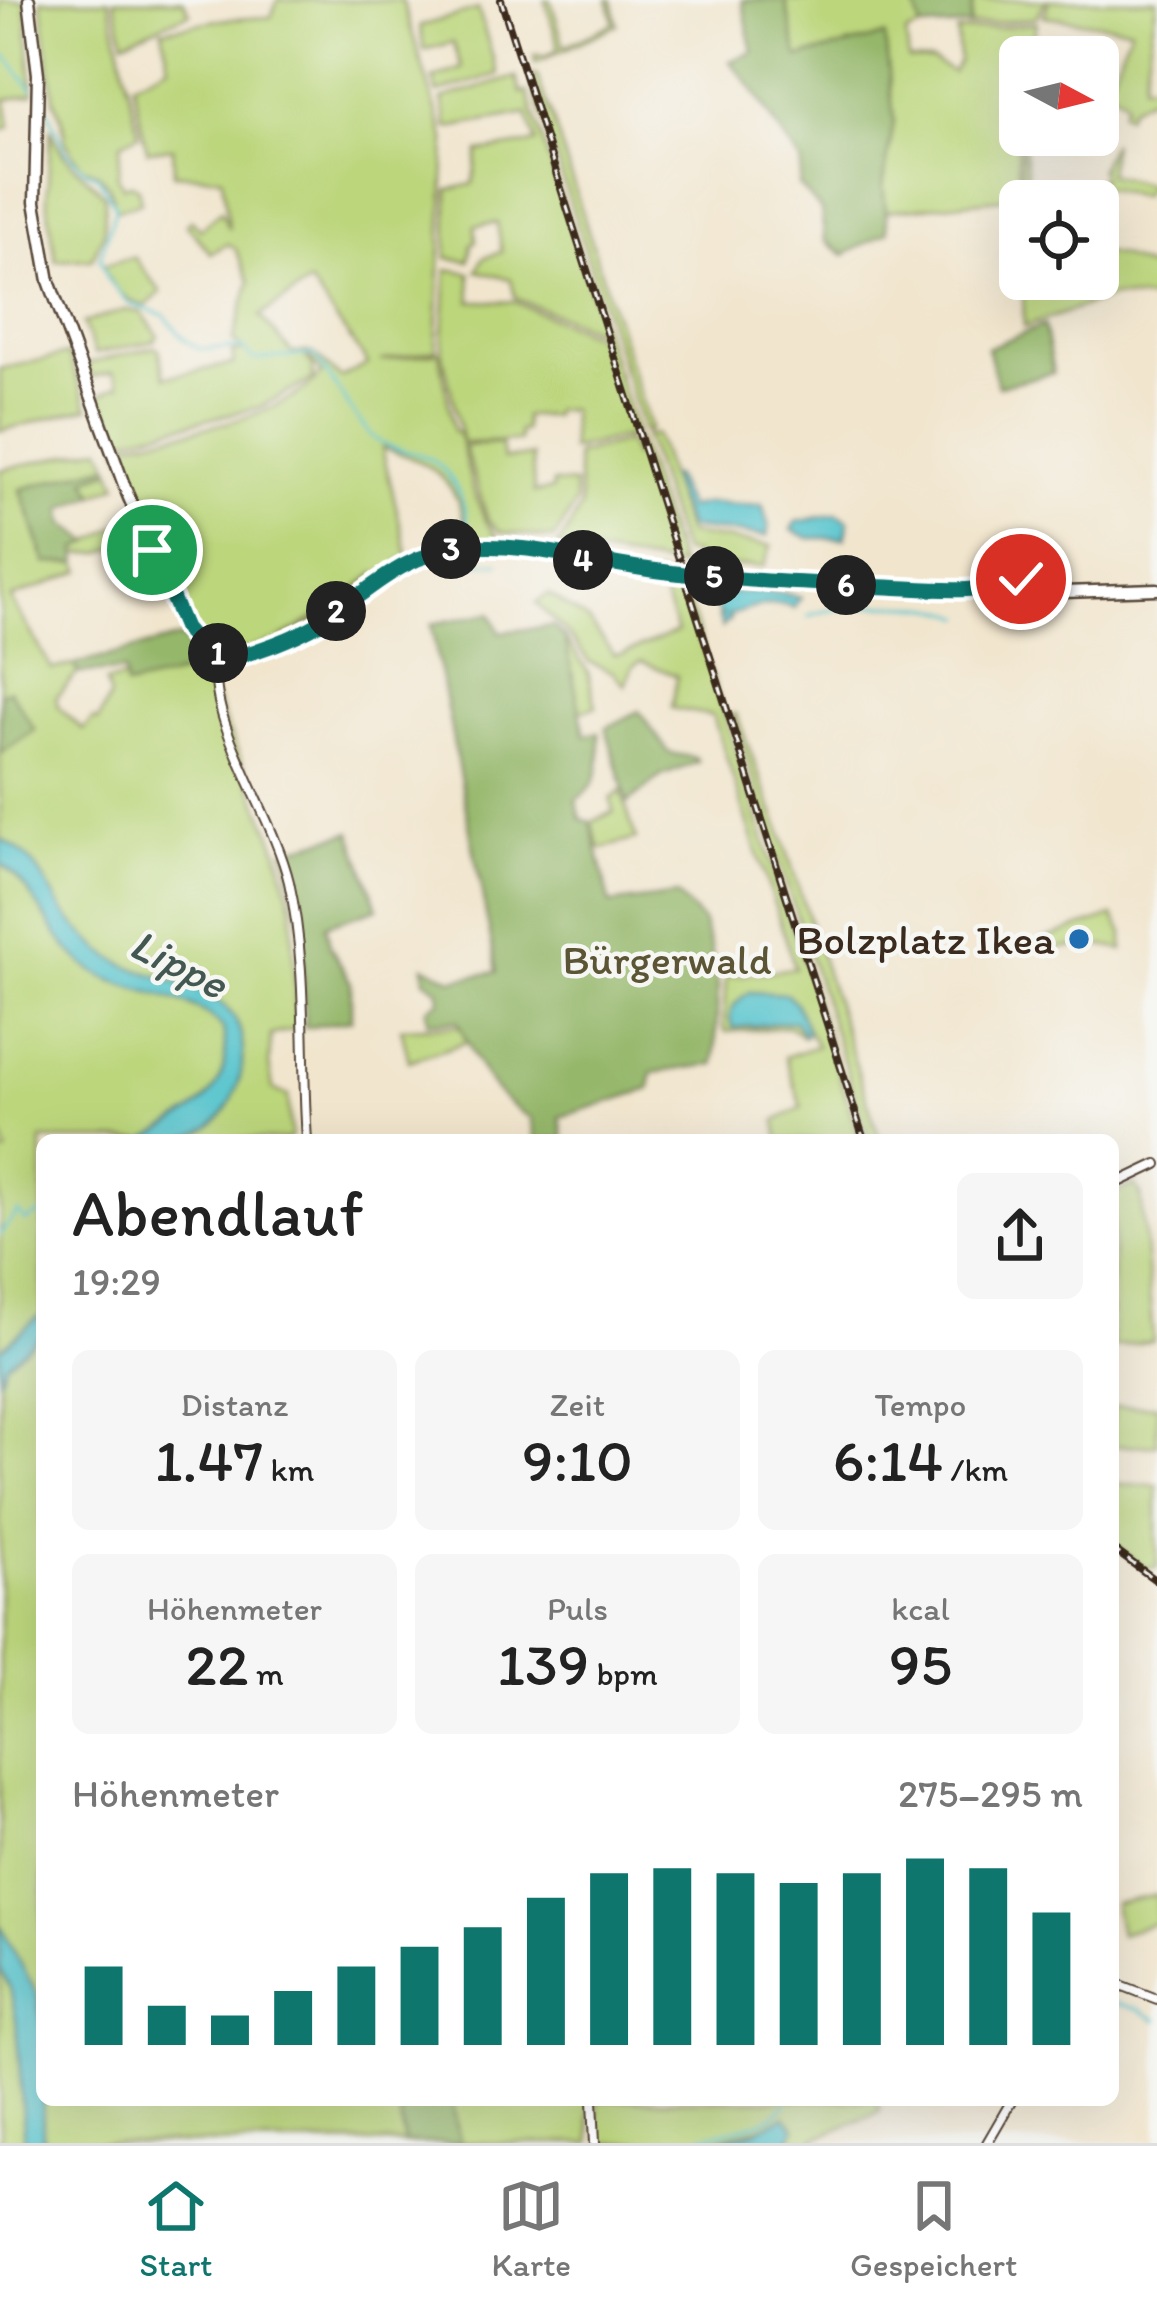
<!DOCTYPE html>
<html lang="de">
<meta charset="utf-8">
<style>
:root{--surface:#fff;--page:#f6f6f6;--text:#222;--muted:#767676;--line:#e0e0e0;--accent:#0f766e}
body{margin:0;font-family:Itim,sans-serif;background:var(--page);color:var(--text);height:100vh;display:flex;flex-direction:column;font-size:45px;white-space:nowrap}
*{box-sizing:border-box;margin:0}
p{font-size:39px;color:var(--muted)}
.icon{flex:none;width:66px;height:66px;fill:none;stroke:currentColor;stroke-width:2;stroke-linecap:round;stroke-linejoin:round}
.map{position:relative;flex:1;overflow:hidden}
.sheet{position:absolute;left:36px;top:1134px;width:1083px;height:972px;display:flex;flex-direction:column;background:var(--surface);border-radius:18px;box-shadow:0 12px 48px #0002}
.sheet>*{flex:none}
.needle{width:78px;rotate:97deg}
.buttons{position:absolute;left:999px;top:36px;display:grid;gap:24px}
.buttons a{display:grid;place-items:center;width:120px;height:120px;border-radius:18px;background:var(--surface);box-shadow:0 12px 48px #0002;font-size:60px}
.pin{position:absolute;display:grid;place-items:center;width:102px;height:102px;color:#fff;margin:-51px;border:6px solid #fff;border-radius:50%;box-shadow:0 3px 12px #0007}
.km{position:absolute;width:60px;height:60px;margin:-30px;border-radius:50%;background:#222;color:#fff;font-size:33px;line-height:60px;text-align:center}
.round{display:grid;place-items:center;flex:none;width:126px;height:126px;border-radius:18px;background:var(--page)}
.headline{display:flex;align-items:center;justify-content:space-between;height:204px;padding:0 36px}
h1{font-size:66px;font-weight:600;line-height:90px}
.figures{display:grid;grid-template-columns:repeat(3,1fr);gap:18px;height:204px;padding:12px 36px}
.figures div{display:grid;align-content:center;border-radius:18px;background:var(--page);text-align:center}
.figures b{font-size:60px;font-weight:600}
.figures small{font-size:33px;font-weight:400}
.figures p{font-size:33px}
.chart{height:336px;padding:24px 36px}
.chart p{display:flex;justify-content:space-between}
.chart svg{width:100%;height:216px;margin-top:12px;stroke:var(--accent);stroke-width:6}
.tab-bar{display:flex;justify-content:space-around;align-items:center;height:168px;border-top:3px solid var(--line);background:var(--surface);font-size:33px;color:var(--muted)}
.tab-bar a{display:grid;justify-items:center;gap:6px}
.tab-bar .selected{color:var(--accent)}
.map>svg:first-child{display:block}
</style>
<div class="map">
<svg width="1157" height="2143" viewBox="0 0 1157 2143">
<rect width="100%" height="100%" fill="#f6f6f2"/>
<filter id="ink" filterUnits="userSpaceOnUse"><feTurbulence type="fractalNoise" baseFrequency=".00833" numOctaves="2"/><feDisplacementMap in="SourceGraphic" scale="24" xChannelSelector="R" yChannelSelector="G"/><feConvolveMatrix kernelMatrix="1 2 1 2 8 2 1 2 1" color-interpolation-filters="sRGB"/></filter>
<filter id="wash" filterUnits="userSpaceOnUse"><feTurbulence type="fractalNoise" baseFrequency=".004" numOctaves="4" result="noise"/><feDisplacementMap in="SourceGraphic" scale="48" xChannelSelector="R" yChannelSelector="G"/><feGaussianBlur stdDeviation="2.7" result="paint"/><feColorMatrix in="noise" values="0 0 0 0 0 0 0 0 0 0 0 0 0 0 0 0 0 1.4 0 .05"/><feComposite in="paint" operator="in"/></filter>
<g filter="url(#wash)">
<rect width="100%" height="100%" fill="#f1e5cd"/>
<g fill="#bcd67b" stroke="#7c804c" stroke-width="3">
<polygon points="0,0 25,0 33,94 6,100 10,127 0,130"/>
<polygon points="41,0 109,0 139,134 121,143 118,178 123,186 132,184 138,188 141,202 117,210 109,187 98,173 82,167 65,141 62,117 54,100"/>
<polygon points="114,0 183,0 190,13 124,41"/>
<path d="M278 0H402L446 142 436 350 381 361 439 352 454 432H458L472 486 485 520 497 537 494 543 428 552 457 544 466 534C460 480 431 461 382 448L408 556 398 562 425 553 381 573 333 609 377 572 332 607 328 605V610L282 637 330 613 291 636 234 654 224 650 231 655 207 649 191 634 156 550 159 549 181 607 175 579 119 445C184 430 275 424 322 374L306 352 313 353 341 378 368 364 310 283 260 316 292 353H303L313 367V379L260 407 120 440 100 395 120 385 113 372 91 377 86 364 155 347 159 349 165 377 234 364 232 352 245 351 233 341 250 281 235 248 228 244 211 253 186 224 191 220 201 229 221 211 229 229 222 177 174 174 173 148 147 151 133 83 169 65 162 30 218 20 271 17Z"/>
<polygon points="545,0 551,0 564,46 614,23 608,0 612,0 618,25 535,63 534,55 546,56 559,48"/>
<polygon points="785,0 914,0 921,28 906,34 909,60 932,61 953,72 959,61 957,32 1037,23 1028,57 1020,57 1016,109 1019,197 886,211 883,186 894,121 884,37 798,58"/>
<polygon points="973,0 1046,0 1036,18 970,26"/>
<polygon points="1049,0 1157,0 1143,84 1157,83 1157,92 1131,107 1126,116 1121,113 1125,101 1107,87 1131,28 1044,16"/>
<polygon points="478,9 498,74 438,93 433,79 462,68 453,42 424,50 420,26"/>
<polygon points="529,75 537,76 551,114 643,405 650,427 648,432 644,433"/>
<polygon points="516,77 521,93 527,92 636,434 571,450 571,410 554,410 553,416 524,416 524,431 519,431 519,441 463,443 442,352 447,269 470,273 471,301 515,302 598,337 596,330 515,298 511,279 477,271 483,258 502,252 497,223 475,226 476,241 472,244 469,261 447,258 448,190 473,184 479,152 536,143 527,114 448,128 442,99"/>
<polygon points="1020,115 1028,183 1033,190 1101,180 1100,167 1112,142 1108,174 1150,185 1141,196 1099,187 1022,199"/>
<path d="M51 128C60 161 85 172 105 196L104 233 92 259 56 261 47 200Z"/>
<polygon points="1098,252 1120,256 1157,271 1157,300 1111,297 1024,327 1023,279 1098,279"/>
<path d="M134 257 161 292 146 306C126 302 108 286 103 265Z"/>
<polygon points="125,310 141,312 158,335 154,341 95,354 83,323"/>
<polygon points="68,354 88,408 0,431 0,369"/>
<polygon points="655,434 687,534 771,546 764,566 696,567 694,554 682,552 645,437"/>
<polygon points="637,439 680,567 558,547 581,507 576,455 627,441 634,458 633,440"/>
<polygon points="501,444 503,459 532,456 534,493 552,490 553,483 574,484 576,503 554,539 501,532 488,520 464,446"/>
<polygon points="102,447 118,485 95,495 86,479 97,475 21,490 46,563 78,563 82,571 11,598 52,669 73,665 78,673 56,697 58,706 83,730 93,719 98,721 110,697 106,682 193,665 196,670 203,669 277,848 292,906 296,1029 271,1035 269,1064 273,1089 288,1096 291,1137 286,1140 42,1140 42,2100 589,2100 591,2143 0,2143 0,1155 7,1152 0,1130 0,470"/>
<polygon points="131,519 139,539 101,553 79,554 77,549"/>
<polygon points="656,575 680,578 684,589 860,1140 779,1140 776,1121 802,1107 785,1057 817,1046 787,994 755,1026 795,1021 803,1037 790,1027 726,1032 723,1026 726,977 795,968 713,716 672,708 677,676 641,661 633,666 625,685 613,672 589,662 570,636 536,603 549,594 589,621 614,655 623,654 677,632"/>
<polygon points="565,638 588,672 596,707 580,711"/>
<polygon points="736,714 779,827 880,1140 869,1140 732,715"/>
<polygon points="621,791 636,839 600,849 591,822 614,812 611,799"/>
<polygon points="1113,916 1123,933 1123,950 1097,945 1044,949 1041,940"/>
<polygon points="460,1026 467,1042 409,1061 401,1028"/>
<polygon points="1134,1185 1141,1195 1153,1341 1113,1347 1113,1193"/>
<polygon points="1157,1405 1157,1445 1113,1446 1113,1407"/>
<polygon points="1113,1485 1157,1485 1157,1567 1145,1568 1113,1543"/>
<polygon points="1157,1895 1157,1923 1120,1934 1114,1904"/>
<polygon points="597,2100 878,2100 880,2111 814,2139 815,2143 788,2143 794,2127 767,2126 701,2143 600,2143"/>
</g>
<g fill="#95b76b" stroke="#687044" stroke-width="3">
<path d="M742 0H785L798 58 885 36 894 121 883 186 888 232 844 255 825 241 821 210 799 186 802 163C774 128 761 94 730 61L753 52Z"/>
<polygon points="914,0 973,0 970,26 921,28"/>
<polygon points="1044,325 1053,373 998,386 987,348"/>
<polygon points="109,465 111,470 86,479 95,495 63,508 64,523 90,542 77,549 78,563 46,563 21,489"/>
<path d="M491 613 500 632 553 626 565 638 585 735 599 733C601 762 602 783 576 800L581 819 591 822 610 904 677 895 702 921 711 948 718 986 715 1064 652 1073 650 1089 560 1117 564 1140H536L531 1118C491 1097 475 1062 458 1021L428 1022 427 1008 440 1001 439 990 425 980 424 966 453 979 497 972 431 624Z"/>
<polygon points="182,637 203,669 126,687 124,671 78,673 73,665"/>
<polygon points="9,689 35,730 0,754 0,695"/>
<polygon points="639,711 669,753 696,758 698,762 661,776 628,803 606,728"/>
<polygon points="351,832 378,908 326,925 330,946 351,983 351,1020 305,1028 302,928 285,850"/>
<polygon points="398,2100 452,2100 460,2143 404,2143"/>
</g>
<g fill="#57c4cd" stroke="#497776" stroke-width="3">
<path d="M673 476 688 508C718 498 731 508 762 505L769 526 767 536 688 528 669 477Z"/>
<polygon points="837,514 849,521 845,538 809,538 792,530 796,522"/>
<path d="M716 592 783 593 801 598 794 608C776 598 746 610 728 616L730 619 722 627 719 617 723 616 719 615 713 598Z"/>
<path d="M0 839C33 854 42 876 60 906 69 921 84 935 98 947 134 981 201 976 230 1012 254 1041 242 1098 215 1123 195 1141 169 1140 145 1140 192 1112 236 1095 223 1028 193 993 132 995 93 971 51 944 39 890 0 863Z"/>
<path d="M750 992 787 994 795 1002 808 1032 804 1036 795 1021 733 1028C724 1012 737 1000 750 992Z"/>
<polygon points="42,1313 42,1334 6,1364 0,1382 0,1350"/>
<polygon points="0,1925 37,1994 42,2026 43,2143 25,2143 16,2019 10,1988 0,1968"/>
<polygon points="785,2116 795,2127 788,2143 701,2143 752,2132"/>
</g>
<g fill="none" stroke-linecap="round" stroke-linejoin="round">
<g stroke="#57c4cd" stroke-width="3">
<polyline points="0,54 7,57 32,89"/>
<path d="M45 103 65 150 86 171 97 175 116 207 100 258 107 279 130 304 164 315 185 340 200 349 242 348 254 360 313 354C335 381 349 413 374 438 385 448 403 450 417 454 451 462 468 504 468 536"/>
<polyline points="469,557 474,563 499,563"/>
<path d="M808 616C841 603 933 600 964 617"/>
<polyline points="0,1234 18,1212 25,1221 42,1213"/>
<polyline points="1113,2003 1138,2009 1157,2020"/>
<path d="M688 2143C718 2125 770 2133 788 2100"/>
</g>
</g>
</g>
<g filter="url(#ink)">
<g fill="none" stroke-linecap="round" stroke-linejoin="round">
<defs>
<g id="secondary">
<path d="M216 675C215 734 274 818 289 882 308 966 301 1055 307 1140"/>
<polyline points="1113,1185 1157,1164"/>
<polyline points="1113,1982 1157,1999"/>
<polyline points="593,2100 595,2143"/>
<polyline points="987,2143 1012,2100"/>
</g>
<g id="primary">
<polyline points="29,0 38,74 35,202 49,281 127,493 185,628 209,656"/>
<circle cx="1021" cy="590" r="11"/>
<polyline points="1032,593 1157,589"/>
<circle cx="217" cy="664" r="11"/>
<polyline points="228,660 307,630 374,581 409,561 459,548 527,550 686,574 1010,593"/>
</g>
</defs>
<use href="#secondary" stroke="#564638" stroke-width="12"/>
<use href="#primary" stroke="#564638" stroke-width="15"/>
<use href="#secondary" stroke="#fff" stroke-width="8"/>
<use href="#primary" stroke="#fff" stroke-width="10"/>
<defs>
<g id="rail">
<polyline points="501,0 864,1140"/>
<polyline points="1113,1549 1157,1581"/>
</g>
</defs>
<use href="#rail" stroke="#3b2a1e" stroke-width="8"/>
<use href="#rail" stroke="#f6f6f2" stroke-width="3" stroke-dasharray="9" stroke-linecap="butt"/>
</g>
</g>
<g fill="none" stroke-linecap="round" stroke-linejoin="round" filter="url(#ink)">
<defs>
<path id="route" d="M152 550 185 628 209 656 218 652 228 660C260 650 291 640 320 623 370 592 399 554 463 548 525 541 590 562 652 570 730 581 809 583 888 587 932 589 982 595 1021 579"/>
</defs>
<use href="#route" stroke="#fff" stroke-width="24"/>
<use href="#route" stroke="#0f766e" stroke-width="15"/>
</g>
<circle fill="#1f6fb2" stroke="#f6f6f2" stroke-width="4.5" cx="1079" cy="939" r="12"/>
<g text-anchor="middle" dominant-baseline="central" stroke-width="9" stroke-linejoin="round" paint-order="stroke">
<g font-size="42" fill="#3b2a1e" stroke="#f6f6f2" text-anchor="end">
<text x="1055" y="939">Bolzplatz Ikea</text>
</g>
<g font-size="42" fill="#5b5535" stroke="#f6f6f2">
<text x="667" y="959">Bürgerwald</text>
</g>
<g font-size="45" font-style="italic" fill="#435853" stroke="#f6f6f2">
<text transform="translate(179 963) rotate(27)">Lippe</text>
</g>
</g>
</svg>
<div class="buttons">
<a><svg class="needle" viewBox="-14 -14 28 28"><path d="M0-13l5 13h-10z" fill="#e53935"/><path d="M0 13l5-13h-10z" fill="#767676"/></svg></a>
<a><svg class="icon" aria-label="locate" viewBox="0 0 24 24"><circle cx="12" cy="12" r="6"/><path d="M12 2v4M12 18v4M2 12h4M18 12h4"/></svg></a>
</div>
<div class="pin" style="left:152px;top:550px;background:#1e9e55"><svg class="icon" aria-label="arrive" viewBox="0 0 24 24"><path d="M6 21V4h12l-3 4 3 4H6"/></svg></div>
<div class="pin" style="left:1021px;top:579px;background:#d93025"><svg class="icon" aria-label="check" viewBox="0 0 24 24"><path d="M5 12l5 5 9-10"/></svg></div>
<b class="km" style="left:218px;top:653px">1</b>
<b class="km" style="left:336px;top:611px">2</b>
<b class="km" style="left:451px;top:549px">3</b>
<b class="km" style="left:583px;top:560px">4</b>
<b class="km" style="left:714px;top:576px">5</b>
<b class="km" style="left:846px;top:585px">6</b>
<section class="sheet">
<div class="headline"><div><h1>Abendlauf</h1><p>19:29</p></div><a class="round"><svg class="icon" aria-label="share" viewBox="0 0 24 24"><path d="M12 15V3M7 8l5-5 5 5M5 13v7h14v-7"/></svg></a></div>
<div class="figures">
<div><p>Distanz</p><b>1.47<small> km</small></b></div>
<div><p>Zeit</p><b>9:10</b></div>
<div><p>Tempo</p><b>6:14<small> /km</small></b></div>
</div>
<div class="figures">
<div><p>Höhenmeter</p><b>22<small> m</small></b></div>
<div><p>Puls</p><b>139<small> bpm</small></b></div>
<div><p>kcal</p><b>95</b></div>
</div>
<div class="chart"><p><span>Höhenmeter</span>275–295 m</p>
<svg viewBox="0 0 160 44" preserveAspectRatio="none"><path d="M5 44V28M15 44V36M25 44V38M35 44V33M45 44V28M55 44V24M65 44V20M75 44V14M85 44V9M95 44V8M105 44V9M115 44V11M125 44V9M135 44V6M145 44V8M155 44V17"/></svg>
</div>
</section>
</div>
<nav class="tab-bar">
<a class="selected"><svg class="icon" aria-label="home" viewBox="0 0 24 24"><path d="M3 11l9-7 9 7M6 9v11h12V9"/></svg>Start</a>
<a><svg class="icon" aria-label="map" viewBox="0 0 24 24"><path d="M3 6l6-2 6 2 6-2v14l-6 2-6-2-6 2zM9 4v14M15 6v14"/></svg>Karte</a>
<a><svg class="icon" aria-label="saved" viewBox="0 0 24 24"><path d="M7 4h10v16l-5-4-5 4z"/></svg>Gespeichert</a>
</nav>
